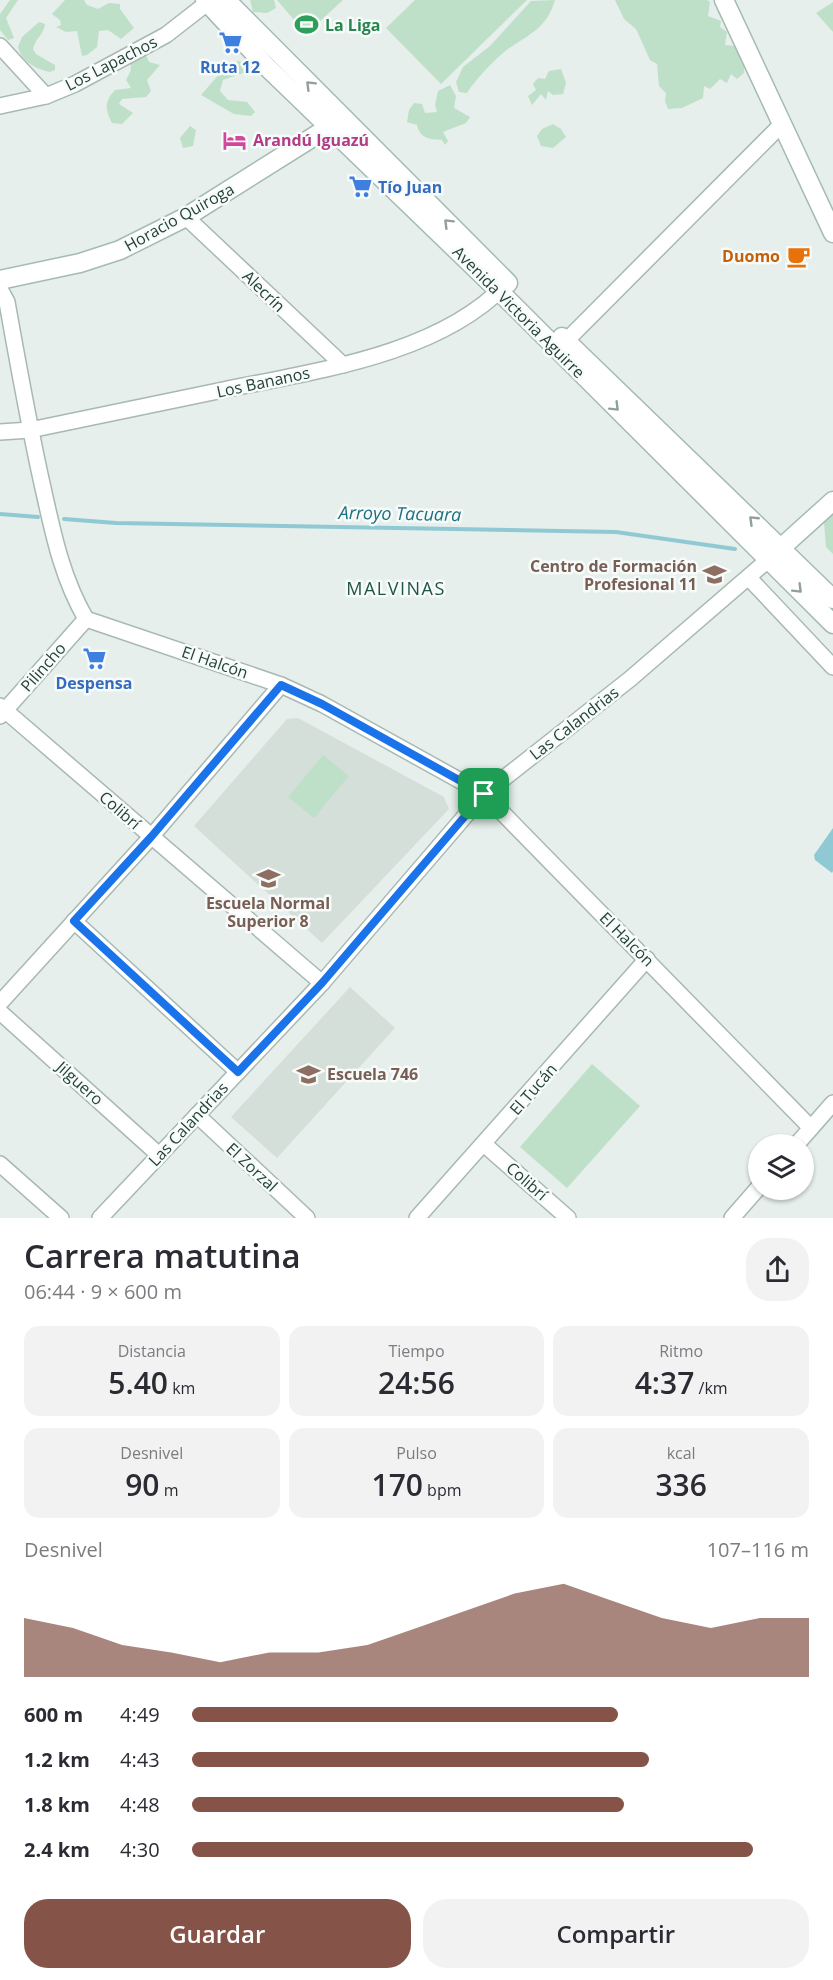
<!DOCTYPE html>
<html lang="es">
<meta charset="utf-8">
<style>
:root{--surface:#fff;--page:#f2f2f3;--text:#2b2b33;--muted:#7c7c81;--accent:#855347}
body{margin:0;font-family:"Open Sans",sans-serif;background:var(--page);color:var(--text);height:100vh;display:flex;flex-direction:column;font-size:22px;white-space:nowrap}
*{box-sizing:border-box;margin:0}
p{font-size:20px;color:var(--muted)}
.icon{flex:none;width:33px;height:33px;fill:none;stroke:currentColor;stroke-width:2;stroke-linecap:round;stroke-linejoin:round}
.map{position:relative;height:1218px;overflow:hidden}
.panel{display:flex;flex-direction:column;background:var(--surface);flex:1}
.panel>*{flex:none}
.fabs{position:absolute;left:748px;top:1134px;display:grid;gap:12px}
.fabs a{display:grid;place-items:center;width:66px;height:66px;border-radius:50%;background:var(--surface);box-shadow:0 2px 4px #0004;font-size:30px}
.pin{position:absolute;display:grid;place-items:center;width:51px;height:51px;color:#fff;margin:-26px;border-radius:12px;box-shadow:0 3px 9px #0006}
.round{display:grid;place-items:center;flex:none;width:63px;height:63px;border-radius:24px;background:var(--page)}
.head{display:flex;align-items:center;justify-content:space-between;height:102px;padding:0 24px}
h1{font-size:33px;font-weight:600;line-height:45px}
.metrics{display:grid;grid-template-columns:repeat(3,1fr);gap:9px;height:102px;padding:6px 24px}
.metrics div{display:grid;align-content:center;border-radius:15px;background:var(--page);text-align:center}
.metrics b{font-size:30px;font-weight:600}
.metrics small{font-size:16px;font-weight:400}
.metrics p{font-size:16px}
.chart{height:168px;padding:12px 24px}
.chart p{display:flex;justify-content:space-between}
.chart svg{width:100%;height:108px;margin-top:6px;fill:var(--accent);opacity:.7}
.action{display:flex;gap:12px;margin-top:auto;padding:12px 24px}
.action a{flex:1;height:69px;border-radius:24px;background:var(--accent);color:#fff;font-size:24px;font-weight:600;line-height:69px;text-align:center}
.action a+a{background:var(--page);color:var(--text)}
ul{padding:0 24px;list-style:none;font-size:20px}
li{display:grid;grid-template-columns:96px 72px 1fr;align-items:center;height:45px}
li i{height:15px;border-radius:8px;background:var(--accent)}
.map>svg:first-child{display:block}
</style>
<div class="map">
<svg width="833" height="1218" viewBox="0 0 833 1218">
<rect width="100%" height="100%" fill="#e6efeb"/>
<g fill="#d4dfda">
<polygon points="298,718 444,797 449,809 322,943 194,826 287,719"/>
<polygon points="350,987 395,1028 277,1158 231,1117"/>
</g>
<g fill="#bfe0c8">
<polygon points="10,0 18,0 6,18 14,38 8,40 0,30 0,14"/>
<polygon points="65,0 84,0 87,5 98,9 109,3 120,4 120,9 134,28 121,39 108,30 99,31 97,47 87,55 82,56 77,31 66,32 56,27 61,25 60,20 52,14"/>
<polygon points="250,0 274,0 276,8 267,13 253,12"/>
<polygon points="277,0 343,0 306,34"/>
<polygon points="415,0 527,0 441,84 386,28"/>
<path d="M555 0C546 29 531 33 508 49 496 58 475 80 467 93L459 92 456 82 463 67 490 46 531 1Z"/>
<polygon points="615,0 707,0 710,2 708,16 721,21 720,27 727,32 725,45 737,46 737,53 745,55 744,73 737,79 731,74 727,83 720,79 710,89 704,86 703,98 682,108 668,109 665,101 666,93 659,86 657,64 650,60 636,29 624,19"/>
<polygon points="833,2 833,32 816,13"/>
<path d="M39 22 45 24C44 34 35 39 33 49L36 54 55 65V70L50 72C36 69 22 62 18 47L22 37Z"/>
<path d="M145 53 149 62 160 65 147 80 151 91 146 97 122 99 119 104 133 113 122 124 112 123C105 109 104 102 115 90L131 88 126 80 131 70 130 60Z"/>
<polygon points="238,61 255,64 255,69 223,80 220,91 228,100 247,102 255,112 251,116 234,114 201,95 222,71"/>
<polygon points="561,69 566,83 563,94 553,95 548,91 546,100 541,94 532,105 528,96 536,90 533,84 538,78 545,79 549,71"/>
<path d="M450 85 456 96 454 108 470 117 466 123 443 132 448 141 445 145 442 140C430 139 420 139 417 125L407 122 409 110 414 103 422 104 425 113 437 112 435 105 438 91Z"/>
<polygon points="553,124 561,129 566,137 553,148 541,146 537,136 542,129"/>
<polygon points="190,126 196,130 193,146 183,148 180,138"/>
<polygon points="833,514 833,554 826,547 824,522"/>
<polygon points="323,755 349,776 314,818 288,797"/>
<polygon points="592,1064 640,1106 567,1188 520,1147"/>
</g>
<polygon fill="#8ec9d4" points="833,828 833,871 832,873 815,860 814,855"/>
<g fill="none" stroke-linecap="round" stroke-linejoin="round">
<g stroke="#8ec9d4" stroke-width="4">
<polyline points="0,514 38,517"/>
<polyline points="64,519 116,523 616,532 735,549"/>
</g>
<defs>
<g id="minor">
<polyline points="0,46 46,96"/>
<polyline points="0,106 46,96 75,84 166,35 211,0"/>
<polyline points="186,217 343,365"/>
<path d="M0 289 7 302C18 364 29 426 43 488 53 533 62 578 86 619L281 685 322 704 484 794 811 1128"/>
<polyline points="566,341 782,124"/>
<path d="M0 432 30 430C94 417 159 403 223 390 315 371 439 355 506 284"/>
<polyline points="749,578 833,667"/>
<polyline points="0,706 322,983"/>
<polyline points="0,716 86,619"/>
<polyline points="74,921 238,1072"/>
<polyline points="0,1003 151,837 281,685"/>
<polyline points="0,1012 159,1155"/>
<polyline points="197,1115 307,1218"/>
<polyline points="797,1144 833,1103"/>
<polyline points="485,1145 568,1218"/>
<polyline points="0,1164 61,1218"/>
<polyline points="100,1218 322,983 484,794 630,679 776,553"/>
<polyline points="417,1218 647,959"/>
<polyline points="732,1218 759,1187"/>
</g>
<g id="secondary">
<polyline points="205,0 268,68 499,291 833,624"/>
<polyline points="226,0 508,283"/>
<polyline points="724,0 833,233"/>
<polyline points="0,280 80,263 120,250 186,217 337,122"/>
<polyline points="562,337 833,599"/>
<polyline points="782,547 833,501"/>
</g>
</defs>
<use href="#minor" stroke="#a8b8b2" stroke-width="18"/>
<use href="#secondary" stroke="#a4bbb3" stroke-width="21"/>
<use href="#minor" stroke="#fff" stroke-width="15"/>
<use href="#secondary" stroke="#fff" stroke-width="18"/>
</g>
<defs><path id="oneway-chevron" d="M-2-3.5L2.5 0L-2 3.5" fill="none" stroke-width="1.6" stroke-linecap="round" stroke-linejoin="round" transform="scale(1.5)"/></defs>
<g stroke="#92a09c">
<use href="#oneway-chevron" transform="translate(310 85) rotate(-135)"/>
<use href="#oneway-chevron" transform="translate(448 223) rotate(-135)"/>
<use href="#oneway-chevron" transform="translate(615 407) rotate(45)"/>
<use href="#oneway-chevron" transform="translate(753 520) rotate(-136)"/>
<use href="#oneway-chevron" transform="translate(798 589) rotate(45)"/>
</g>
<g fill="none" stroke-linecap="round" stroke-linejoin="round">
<defs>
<polygon id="route" points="281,685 322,704 484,794 322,983 238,1072 74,921 151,837"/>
</defs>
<use href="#route" stroke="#fff" stroke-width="12"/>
<use href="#route" stroke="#1a73e8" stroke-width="8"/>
</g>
<defs>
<symbol id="stadium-bare" viewBox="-9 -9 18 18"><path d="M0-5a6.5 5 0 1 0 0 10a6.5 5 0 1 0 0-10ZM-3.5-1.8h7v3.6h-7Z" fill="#2e9e5b" stroke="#f7fbf9" stroke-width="2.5" paint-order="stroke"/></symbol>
<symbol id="supermarket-bare" viewBox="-9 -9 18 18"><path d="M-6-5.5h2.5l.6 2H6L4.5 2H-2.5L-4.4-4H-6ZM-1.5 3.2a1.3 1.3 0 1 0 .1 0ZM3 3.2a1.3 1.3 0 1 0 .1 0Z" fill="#3f7fe0" stroke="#f7fbf9" stroke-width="2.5" paint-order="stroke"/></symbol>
<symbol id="hotel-bare" viewBox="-9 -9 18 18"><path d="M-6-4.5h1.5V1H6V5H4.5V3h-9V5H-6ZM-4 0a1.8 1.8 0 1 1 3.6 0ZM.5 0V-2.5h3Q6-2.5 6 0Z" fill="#d1479c" stroke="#f7fbf9" stroke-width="2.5" paint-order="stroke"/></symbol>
<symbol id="cafe-bare" viewBox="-9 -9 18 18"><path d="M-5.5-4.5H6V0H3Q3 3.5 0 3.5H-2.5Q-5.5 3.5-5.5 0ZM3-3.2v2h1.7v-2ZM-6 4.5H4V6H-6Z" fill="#e8710a" stroke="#f7fbf9" stroke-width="2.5" paint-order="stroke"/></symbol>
<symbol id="school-bare" viewBox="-9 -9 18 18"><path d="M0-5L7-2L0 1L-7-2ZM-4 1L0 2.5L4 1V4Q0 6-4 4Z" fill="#8d6e63" stroke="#f7fbf9" stroke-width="2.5" paint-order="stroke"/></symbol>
</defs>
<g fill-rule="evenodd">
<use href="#stadium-bare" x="290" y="8" width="33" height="33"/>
<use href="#supermarket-bare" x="214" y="26" width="33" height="33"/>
<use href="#hotel-bare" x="218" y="124" width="33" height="33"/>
<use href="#supermarket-bare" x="344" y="170" width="33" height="33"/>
<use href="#cafe-bare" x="782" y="240" width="33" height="33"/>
<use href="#school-bare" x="698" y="558" width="33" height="33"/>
<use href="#supermarket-bare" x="78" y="642" width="33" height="33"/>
<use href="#school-bare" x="252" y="862" width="33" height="33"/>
<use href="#school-bare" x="292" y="1058" width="33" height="33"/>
</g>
<g text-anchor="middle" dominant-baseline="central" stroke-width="5" stroke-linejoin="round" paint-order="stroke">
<g font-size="16" font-weight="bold" fill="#27864d" stroke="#f7fbf9" text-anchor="start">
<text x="325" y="25">La Liga</text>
</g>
<g font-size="16" fill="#24423a" stroke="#f7fbf9">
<text transform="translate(111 63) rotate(-27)">Los Lapachos</text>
<text transform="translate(179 217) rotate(-29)">Horacio Quiroga</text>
<text transform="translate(264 291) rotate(44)">Alecrín</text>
<text transform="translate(519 312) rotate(45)">Avenida Victoria Aguirre</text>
<text transform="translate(263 382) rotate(-12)">Los Bananos</text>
<text transform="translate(215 662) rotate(19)">El Halcón</text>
<text transform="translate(43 667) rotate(-49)">Pilincho</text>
<text transform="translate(574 723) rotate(-38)">Las Calandrias</text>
<text transform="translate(120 810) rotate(41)">Colibrí</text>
<text transform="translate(627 939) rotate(45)">El Halcón</text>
<text transform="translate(80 1083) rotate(42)">Jilguero</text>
<text transform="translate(533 1089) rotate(-49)">El Tucán</text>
<text transform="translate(188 1124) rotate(-47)">Las Calandrias</text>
<text transform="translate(252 1167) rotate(43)">El Zorzal</text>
<text transform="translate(527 1181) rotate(41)">Colibrí</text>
</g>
<g font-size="16" font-weight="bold" fill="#366cbe" stroke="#f7fbf9">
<text x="230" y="67">Ruta 12</text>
<text x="378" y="187" text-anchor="start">Tío Juan</text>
<text x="94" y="683">Despensa</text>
</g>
<g font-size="16" font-weight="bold" fill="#b23c85" stroke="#f7fbf9" text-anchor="start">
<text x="253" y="140">Arandú Iguazú</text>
</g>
<g font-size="16" font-weight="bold" fill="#c56008" stroke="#f7fbf9" text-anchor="end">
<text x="780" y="256">Duomo</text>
</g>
<g font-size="16" font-weight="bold" fill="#785e54" stroke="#f7fbf9" text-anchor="end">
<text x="697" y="566">Centro de Formación<tspan x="697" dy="18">Profesional 11</tspan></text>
<text x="268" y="903" text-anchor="middle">Escuela Normal<tspan x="268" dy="18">Superior 8</tspan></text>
<text x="327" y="1074" text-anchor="start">Escuela 746</text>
</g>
<g font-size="18" font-style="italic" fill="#1c6f80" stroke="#f7fbf9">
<text transform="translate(400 513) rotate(1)">Arroyo Tacuara</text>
</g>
<g font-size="18" letter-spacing="1.5" fill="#1f5548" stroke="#f7fbf9">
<text x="396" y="588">MALVINAS</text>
</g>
</g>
</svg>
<div class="fabs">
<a><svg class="icon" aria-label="layers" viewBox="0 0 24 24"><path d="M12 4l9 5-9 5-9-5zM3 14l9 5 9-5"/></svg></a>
</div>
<div class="pin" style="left:484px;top:794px;background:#1e9e55"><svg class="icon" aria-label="arrive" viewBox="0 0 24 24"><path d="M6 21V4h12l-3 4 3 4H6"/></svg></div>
</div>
<section class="panel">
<div class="head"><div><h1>Carrera matutina</h1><p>06:44 · 9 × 600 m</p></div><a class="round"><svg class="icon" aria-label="share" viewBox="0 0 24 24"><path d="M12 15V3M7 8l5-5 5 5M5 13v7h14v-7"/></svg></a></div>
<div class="metrics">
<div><p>Distancia</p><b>5.40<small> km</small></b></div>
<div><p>Tiempo</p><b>24:56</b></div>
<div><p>Ritmo</p><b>4:37<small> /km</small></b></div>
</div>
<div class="metrics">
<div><p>Desnivel</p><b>90<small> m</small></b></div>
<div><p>Pulso</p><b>170<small> bpm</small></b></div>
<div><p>kcal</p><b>336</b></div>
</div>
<div class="chart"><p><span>Desnivel</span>107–116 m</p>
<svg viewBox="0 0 160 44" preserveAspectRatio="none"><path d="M0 44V20L10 24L20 31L30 34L40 38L50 34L60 34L70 31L80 24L90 17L100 10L110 6L120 13L130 20L140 24L150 20L160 20V44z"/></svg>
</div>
<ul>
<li><b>600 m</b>4:49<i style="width:69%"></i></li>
<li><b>1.2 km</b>4:43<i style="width:74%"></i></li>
<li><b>1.8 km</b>4:48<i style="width:70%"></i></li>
<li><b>2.4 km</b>4:30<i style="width:91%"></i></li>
</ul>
<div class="action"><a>Guardar</a><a>Compartir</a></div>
</section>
